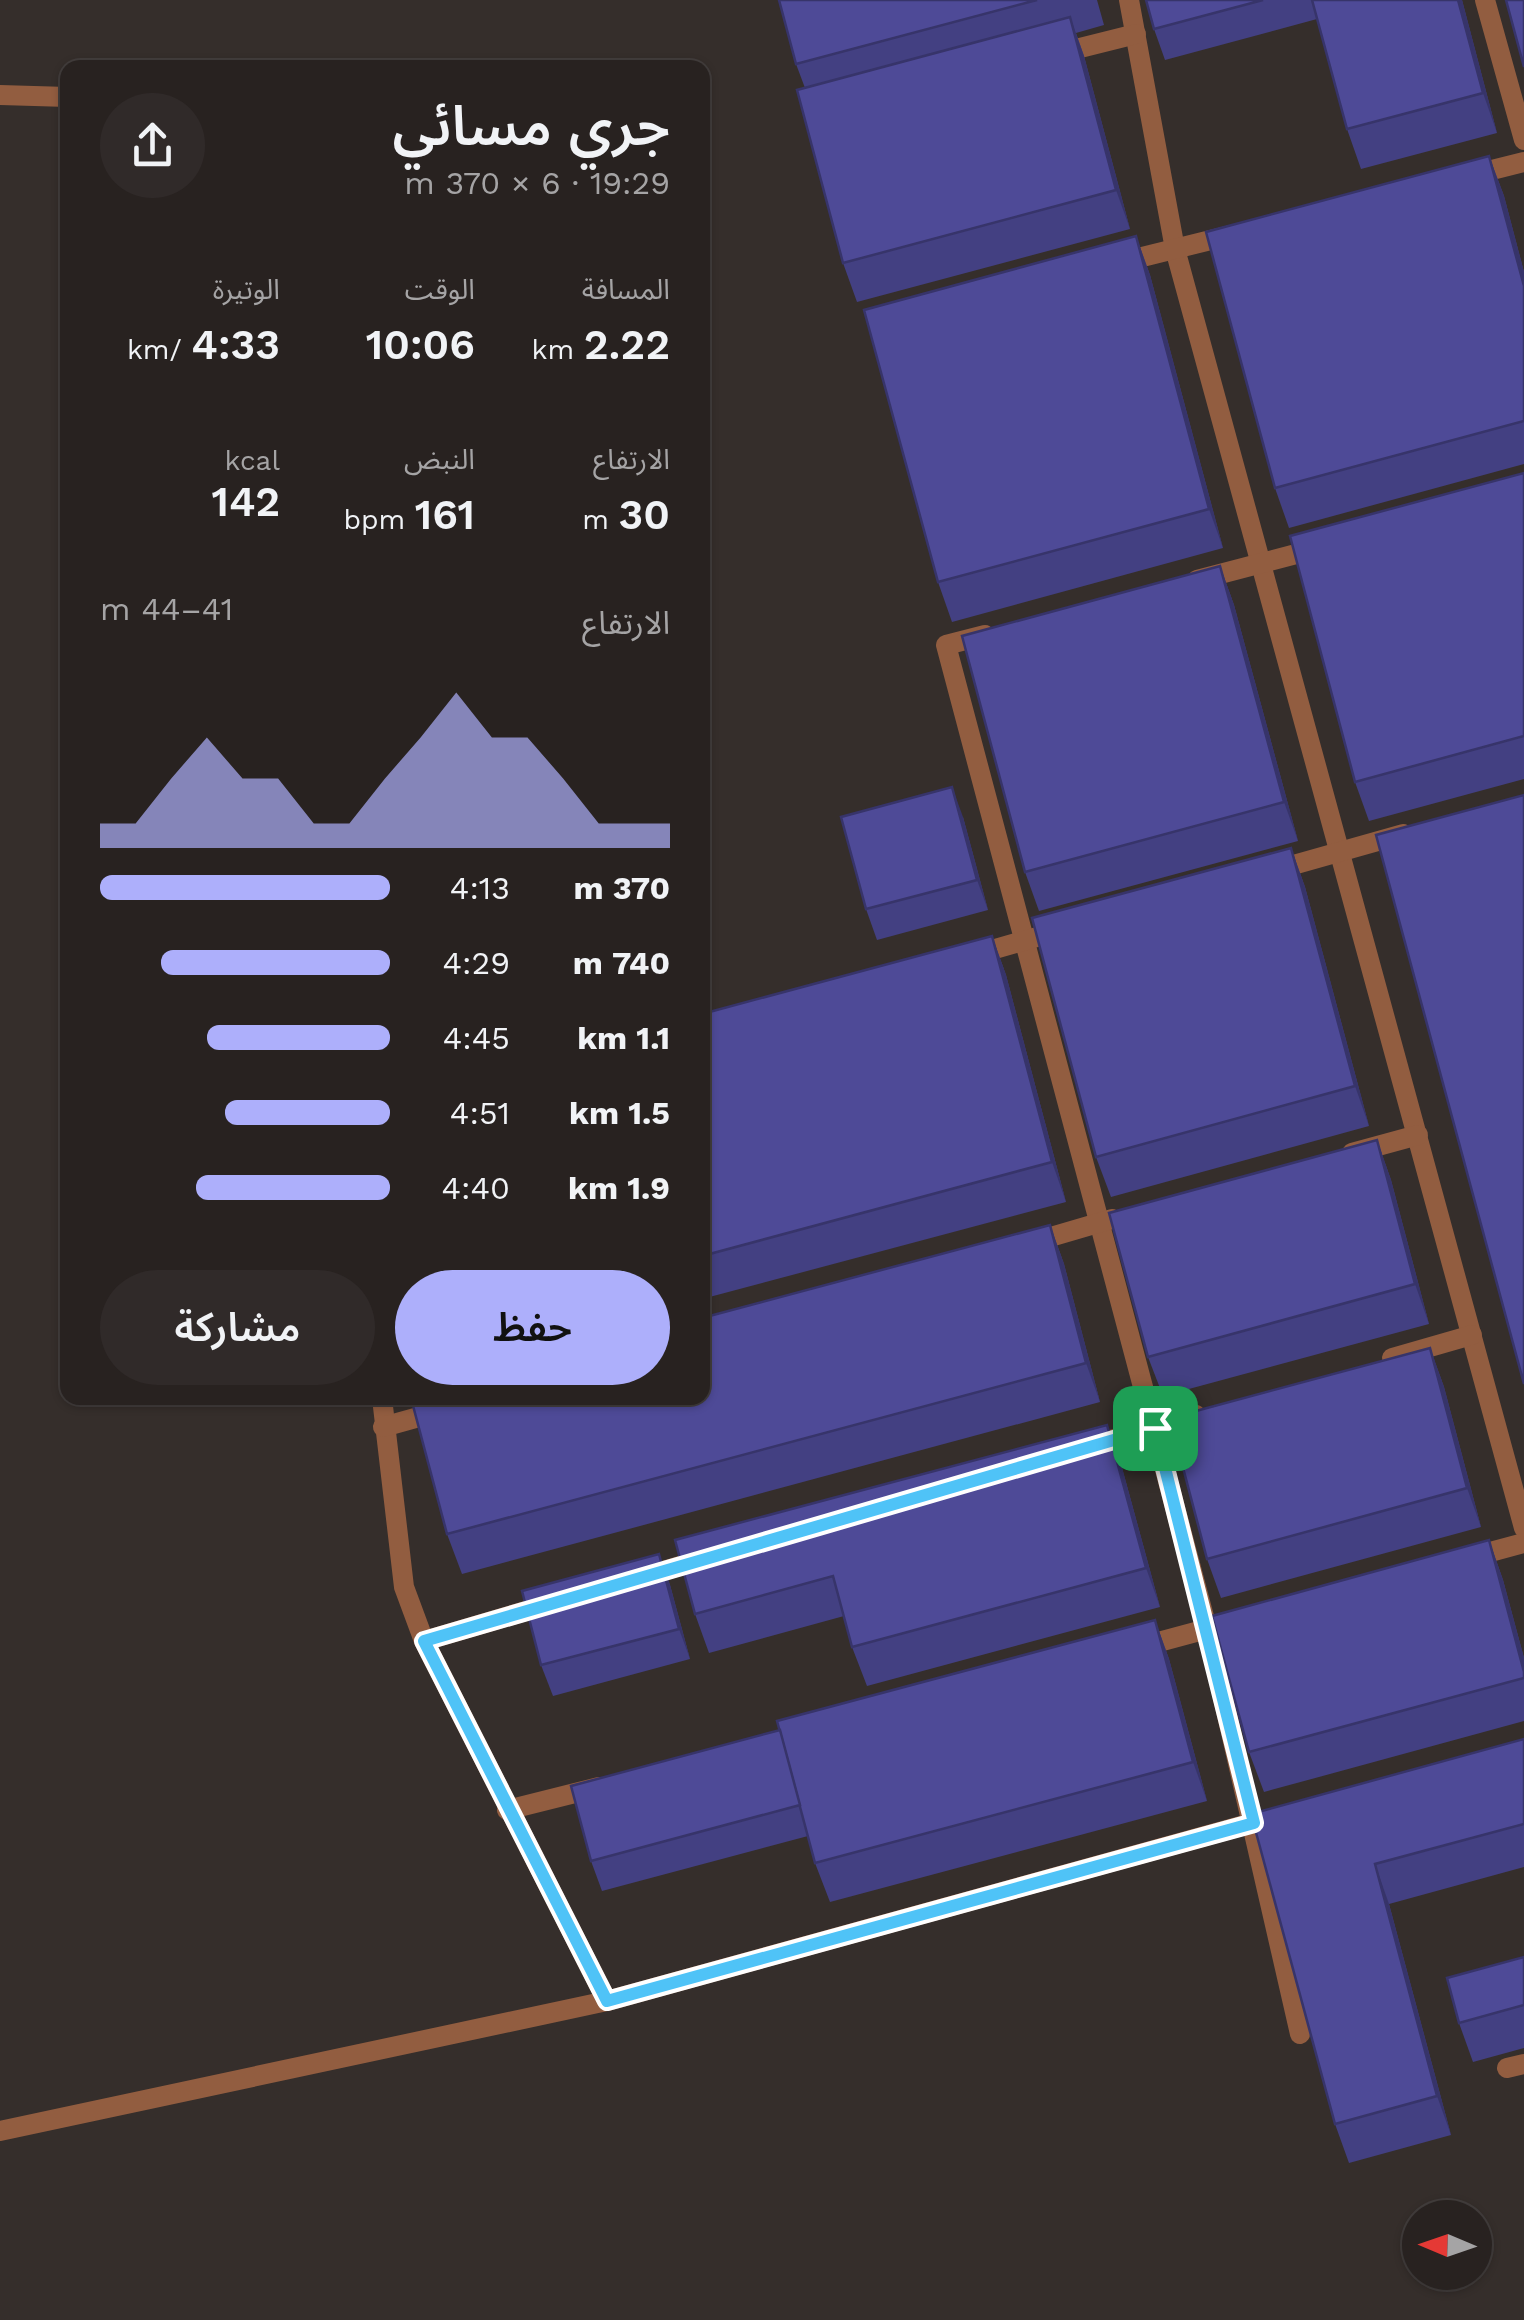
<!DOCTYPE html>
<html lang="ar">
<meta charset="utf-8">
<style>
:root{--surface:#282220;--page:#302a29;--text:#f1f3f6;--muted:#a5a4a5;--line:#443f3e;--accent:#adaffb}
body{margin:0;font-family:"Work Sans","Noto Sans Arabic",sans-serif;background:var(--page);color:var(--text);direction:rtl;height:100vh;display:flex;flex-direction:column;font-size:38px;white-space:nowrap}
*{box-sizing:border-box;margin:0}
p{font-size:32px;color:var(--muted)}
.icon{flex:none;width:55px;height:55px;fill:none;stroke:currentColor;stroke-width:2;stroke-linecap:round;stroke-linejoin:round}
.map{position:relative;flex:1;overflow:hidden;direction:ltr}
.side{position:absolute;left:60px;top:60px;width:650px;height:1345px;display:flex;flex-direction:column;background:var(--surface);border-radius:20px;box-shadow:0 2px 8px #0004,0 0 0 2px var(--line);direction:rtl}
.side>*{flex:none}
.needle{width:65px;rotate:272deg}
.tools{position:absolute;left:1402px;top:2200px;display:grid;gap:20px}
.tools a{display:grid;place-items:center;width:90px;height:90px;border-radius:50%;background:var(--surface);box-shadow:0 2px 8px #0004,0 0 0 2px var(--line);font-size:50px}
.pin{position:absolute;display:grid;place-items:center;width:85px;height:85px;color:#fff;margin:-42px;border-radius:20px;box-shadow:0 5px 15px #0006}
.round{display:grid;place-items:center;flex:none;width:105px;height:105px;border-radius:52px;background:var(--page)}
.overview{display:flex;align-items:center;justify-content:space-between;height:170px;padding:0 40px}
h1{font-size:55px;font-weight:600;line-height:75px}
.stats{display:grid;grid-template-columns:repeat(3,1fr);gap:15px;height:170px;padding:10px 40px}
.stats div{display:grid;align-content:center}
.stats b{font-size:42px;font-weight:600}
.stats small{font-size:28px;font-weight:400}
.stats p{font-size:28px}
.chart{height:280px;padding:20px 40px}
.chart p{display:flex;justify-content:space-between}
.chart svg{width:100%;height:180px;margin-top:10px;fill:var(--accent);opacity:.7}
.primary-button{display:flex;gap:20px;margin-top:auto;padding:20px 40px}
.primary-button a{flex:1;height:115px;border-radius:60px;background:var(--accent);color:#111;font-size:40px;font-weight:600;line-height:115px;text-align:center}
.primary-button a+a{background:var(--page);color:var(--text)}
ul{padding:0 40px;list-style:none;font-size:32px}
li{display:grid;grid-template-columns:160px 120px 1fr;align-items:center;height:75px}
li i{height:25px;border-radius:12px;background:var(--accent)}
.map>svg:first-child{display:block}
</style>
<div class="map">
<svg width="1524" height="2320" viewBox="0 0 1524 2320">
<rect width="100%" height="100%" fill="#352e2b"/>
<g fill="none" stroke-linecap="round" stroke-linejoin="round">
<g stroke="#925d40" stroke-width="20">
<polyline points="1129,0 1175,249 1524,1528"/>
<polyline points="1485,0 1524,140"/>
<polyline points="1056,54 1136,34"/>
<polyline points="0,95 68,97"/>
<polyline points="1468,176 1524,162"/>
<polyline points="1118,263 1231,235"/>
<polyline points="1197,580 1319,548"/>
<polyline points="985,635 946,645 1207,1628 1300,2034"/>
<polyline points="1272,871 1403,834"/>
<polyline points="974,955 1037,937"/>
<polyline points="1352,1153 1418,1135"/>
<polyline points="1030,1243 1112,1219"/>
<polyline points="1392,1358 1472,1335"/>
<polyline points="382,1398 404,1587 424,1641 607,2001 1263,1820"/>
<polyline points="383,1427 487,1398"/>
<polyline points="1090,1446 1196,1415"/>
<polyline points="1468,1558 1524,1543"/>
<polyline points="639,1578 707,1558"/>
<polyline points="424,1641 553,1603"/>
<polyline points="1140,1647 1218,1626"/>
<polyline points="507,1810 599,1787"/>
<polyline points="1507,2068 1524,2064"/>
<polyline points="0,2131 607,2001"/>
</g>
</g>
<g fill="#434082">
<polygon points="779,0 1097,0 1104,25 1076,33 1084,56 1130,229 857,302 843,263 805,88 796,64"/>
<polygon points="1146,0 1462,0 1497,133 1361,169 1347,129 1317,19 1165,60 1154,29"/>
<polygon points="1489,156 1504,196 1524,272 1524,464 1289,528 1275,488"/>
<polygon points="1136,236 1150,275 1223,548 952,622 938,582"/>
<polygon points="1524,473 1524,779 1369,821 1355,782"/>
<polygon points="1220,566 1234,605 1298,841 1039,911 1025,872"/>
<polygon points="963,817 988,910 877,940 866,909"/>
<polygon points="1291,848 1305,887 1369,1126 1111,1197 1096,1157"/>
<polygon points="992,936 1006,975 1066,1202 702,1299 702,1014"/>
<polygon points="1377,1140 1391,1180 1429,1324 1163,1396 1148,1357"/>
<polygon points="1050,1225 1064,1264 1100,1402 462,1574 447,1534"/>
<polygon points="1430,1348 1444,1387 1481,1527 1221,1598 1207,1559"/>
<polygon points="1107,1425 1121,1464 1160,1607 867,1686 852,1647 844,1616 709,1653 695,1614"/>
<polygon points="1489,1540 1503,1580 1524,1658 1524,1721 1264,1792 1249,1752"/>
<polygon points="659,1554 670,1585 690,1659 553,1696 541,1665"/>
<polygon points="1155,1620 1169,1659 1207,1801 830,1902 815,1863 808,1836 602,1891 591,1861 780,1730"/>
<polygon points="1524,1739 1524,1867 1389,1904 1451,2135 1349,2163 1335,2124 1251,1814"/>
<polygon points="1524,1957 1524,2048 1473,2062 1459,2023"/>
</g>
<g fill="#37346a">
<polygon points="1458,0 1462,0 1497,133 1483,93"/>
<polygon points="1070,17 1084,56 1130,229 1116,190"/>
<polygon points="1489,156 1504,196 1524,272 1524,286"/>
<polygon points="1136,236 1150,275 1223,548 1209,509"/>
<polygon points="1220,566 1234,605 1298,841 1284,802"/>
<polygon points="952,787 963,817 988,910 977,880"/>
<polygon points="1291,848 1305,887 1369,1126 1355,1086"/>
<polygon points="992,936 1006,975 1066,1202 1052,1162"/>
<polygon points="1377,1140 1391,1180 1429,1324 1415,1284"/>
<polygon points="1050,1225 1064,1264 1100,1402 1086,1363"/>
<polygon points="1430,1348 1444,1387 1481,1527 1467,1488"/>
<polygon points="1107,1425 1121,1464 1160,1607 1146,1568"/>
<polygon points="1489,1540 1503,1580 1524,1658 1524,1672"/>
<polygon points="659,1554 670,1585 690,1659 679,1629"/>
<polygon points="1155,1620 1169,1659 1207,1801 1193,1762"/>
<polygon points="1375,1864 1389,1904 1451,2135 1437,2096"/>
</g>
<g fill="#4e4a97" stroke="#37346a" stroke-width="2.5">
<polygon points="779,0 1037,0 796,64"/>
<polygon points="1146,0 1263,0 1154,29"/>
<polygon points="1312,0 1458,0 1483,93 1347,129"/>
<polygon points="1506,0 1524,0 1524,67"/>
<polygon points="1070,17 1116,190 843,263 797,90"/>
<polygon points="1489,156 1524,286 1524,421 1275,488 1206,232"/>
<polygon points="1136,236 1209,509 938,582 864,310"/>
<polygon points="1524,473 1524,736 1355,782 1290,536"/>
<polygon points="1220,566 1284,802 1025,872 962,636"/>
<polygon points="952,787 977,880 866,909 841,817"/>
<polygon points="1524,795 1524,1384 1376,835"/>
<polygon points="1291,848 1355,1086 1096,1157 1032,918"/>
<polygon points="992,936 1052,1162 702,1256 702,1014"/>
<polygon points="1377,1140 1415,1284 1148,1357 1109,1213"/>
<polygon points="1050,1225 1086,1363 447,1534 411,1398 702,1398 702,1318"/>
<polygon points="1430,1348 1467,1488 1207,1559 1170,1418"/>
<polygon points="1107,1425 1146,1568 852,1647 833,1576 695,1614 675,1540"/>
<polygon points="1489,1540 1524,1672 1524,1678 1249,1752 1212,1616"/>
<polygon points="659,1554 679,1629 541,1665 522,1591"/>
<polygon points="1155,1620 1193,1762 815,1863 777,1721"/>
<polygon points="780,1730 800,1805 591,1861 571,1786"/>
<polygon points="1524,1739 1524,1824 1375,1864 1437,2096 1335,2124 1251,1814"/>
<polygon points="1524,1957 1524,2005 1459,2023 1447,1978"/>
</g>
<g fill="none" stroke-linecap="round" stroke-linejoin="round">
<defs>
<polygon id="route" points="1155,1428 1254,1823 607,2001 424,1641"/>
</defs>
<use href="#route" stroke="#fff" stroke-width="20"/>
<use href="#route" stroke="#4fc3f7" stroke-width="12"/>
</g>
</svg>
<div class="tools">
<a><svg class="needle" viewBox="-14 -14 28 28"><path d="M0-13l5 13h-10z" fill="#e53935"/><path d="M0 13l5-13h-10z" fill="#a5a4a5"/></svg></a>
</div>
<div class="pin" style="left:1155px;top:1428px;background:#1e9e55"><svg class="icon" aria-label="arrive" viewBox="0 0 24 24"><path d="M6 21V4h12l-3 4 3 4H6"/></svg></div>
<section class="side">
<div class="overview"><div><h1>جري مسائي</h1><p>19:29 · 6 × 370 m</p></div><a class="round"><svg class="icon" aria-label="share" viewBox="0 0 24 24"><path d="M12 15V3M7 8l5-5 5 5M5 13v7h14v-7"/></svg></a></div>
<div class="stats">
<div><p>المسافة</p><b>2.22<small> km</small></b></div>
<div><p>الوقت</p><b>10:06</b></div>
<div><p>الوتيرة</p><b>4:33<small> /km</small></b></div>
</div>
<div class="stats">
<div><p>الارتفاع</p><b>30<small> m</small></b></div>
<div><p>النبض</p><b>161<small> bpm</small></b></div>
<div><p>kcal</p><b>142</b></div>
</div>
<div class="chart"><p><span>الارتفاع</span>41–44 m</p>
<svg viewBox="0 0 160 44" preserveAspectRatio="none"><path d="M0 44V38L10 38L20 27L30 17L40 27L50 27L60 38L70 38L80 27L90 17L100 6L110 17L120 17L130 27L140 38L150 38L160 38V44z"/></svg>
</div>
<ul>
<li><b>370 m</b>4:13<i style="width:100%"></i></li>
<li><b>740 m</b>4:29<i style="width:79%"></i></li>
<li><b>1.1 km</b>4:45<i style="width:63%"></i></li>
<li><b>1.5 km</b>4:51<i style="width:57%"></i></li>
<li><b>1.9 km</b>4:40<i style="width:67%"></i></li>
</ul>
<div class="primary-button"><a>حفظ</a><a>مشاركة</a></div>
</section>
</div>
